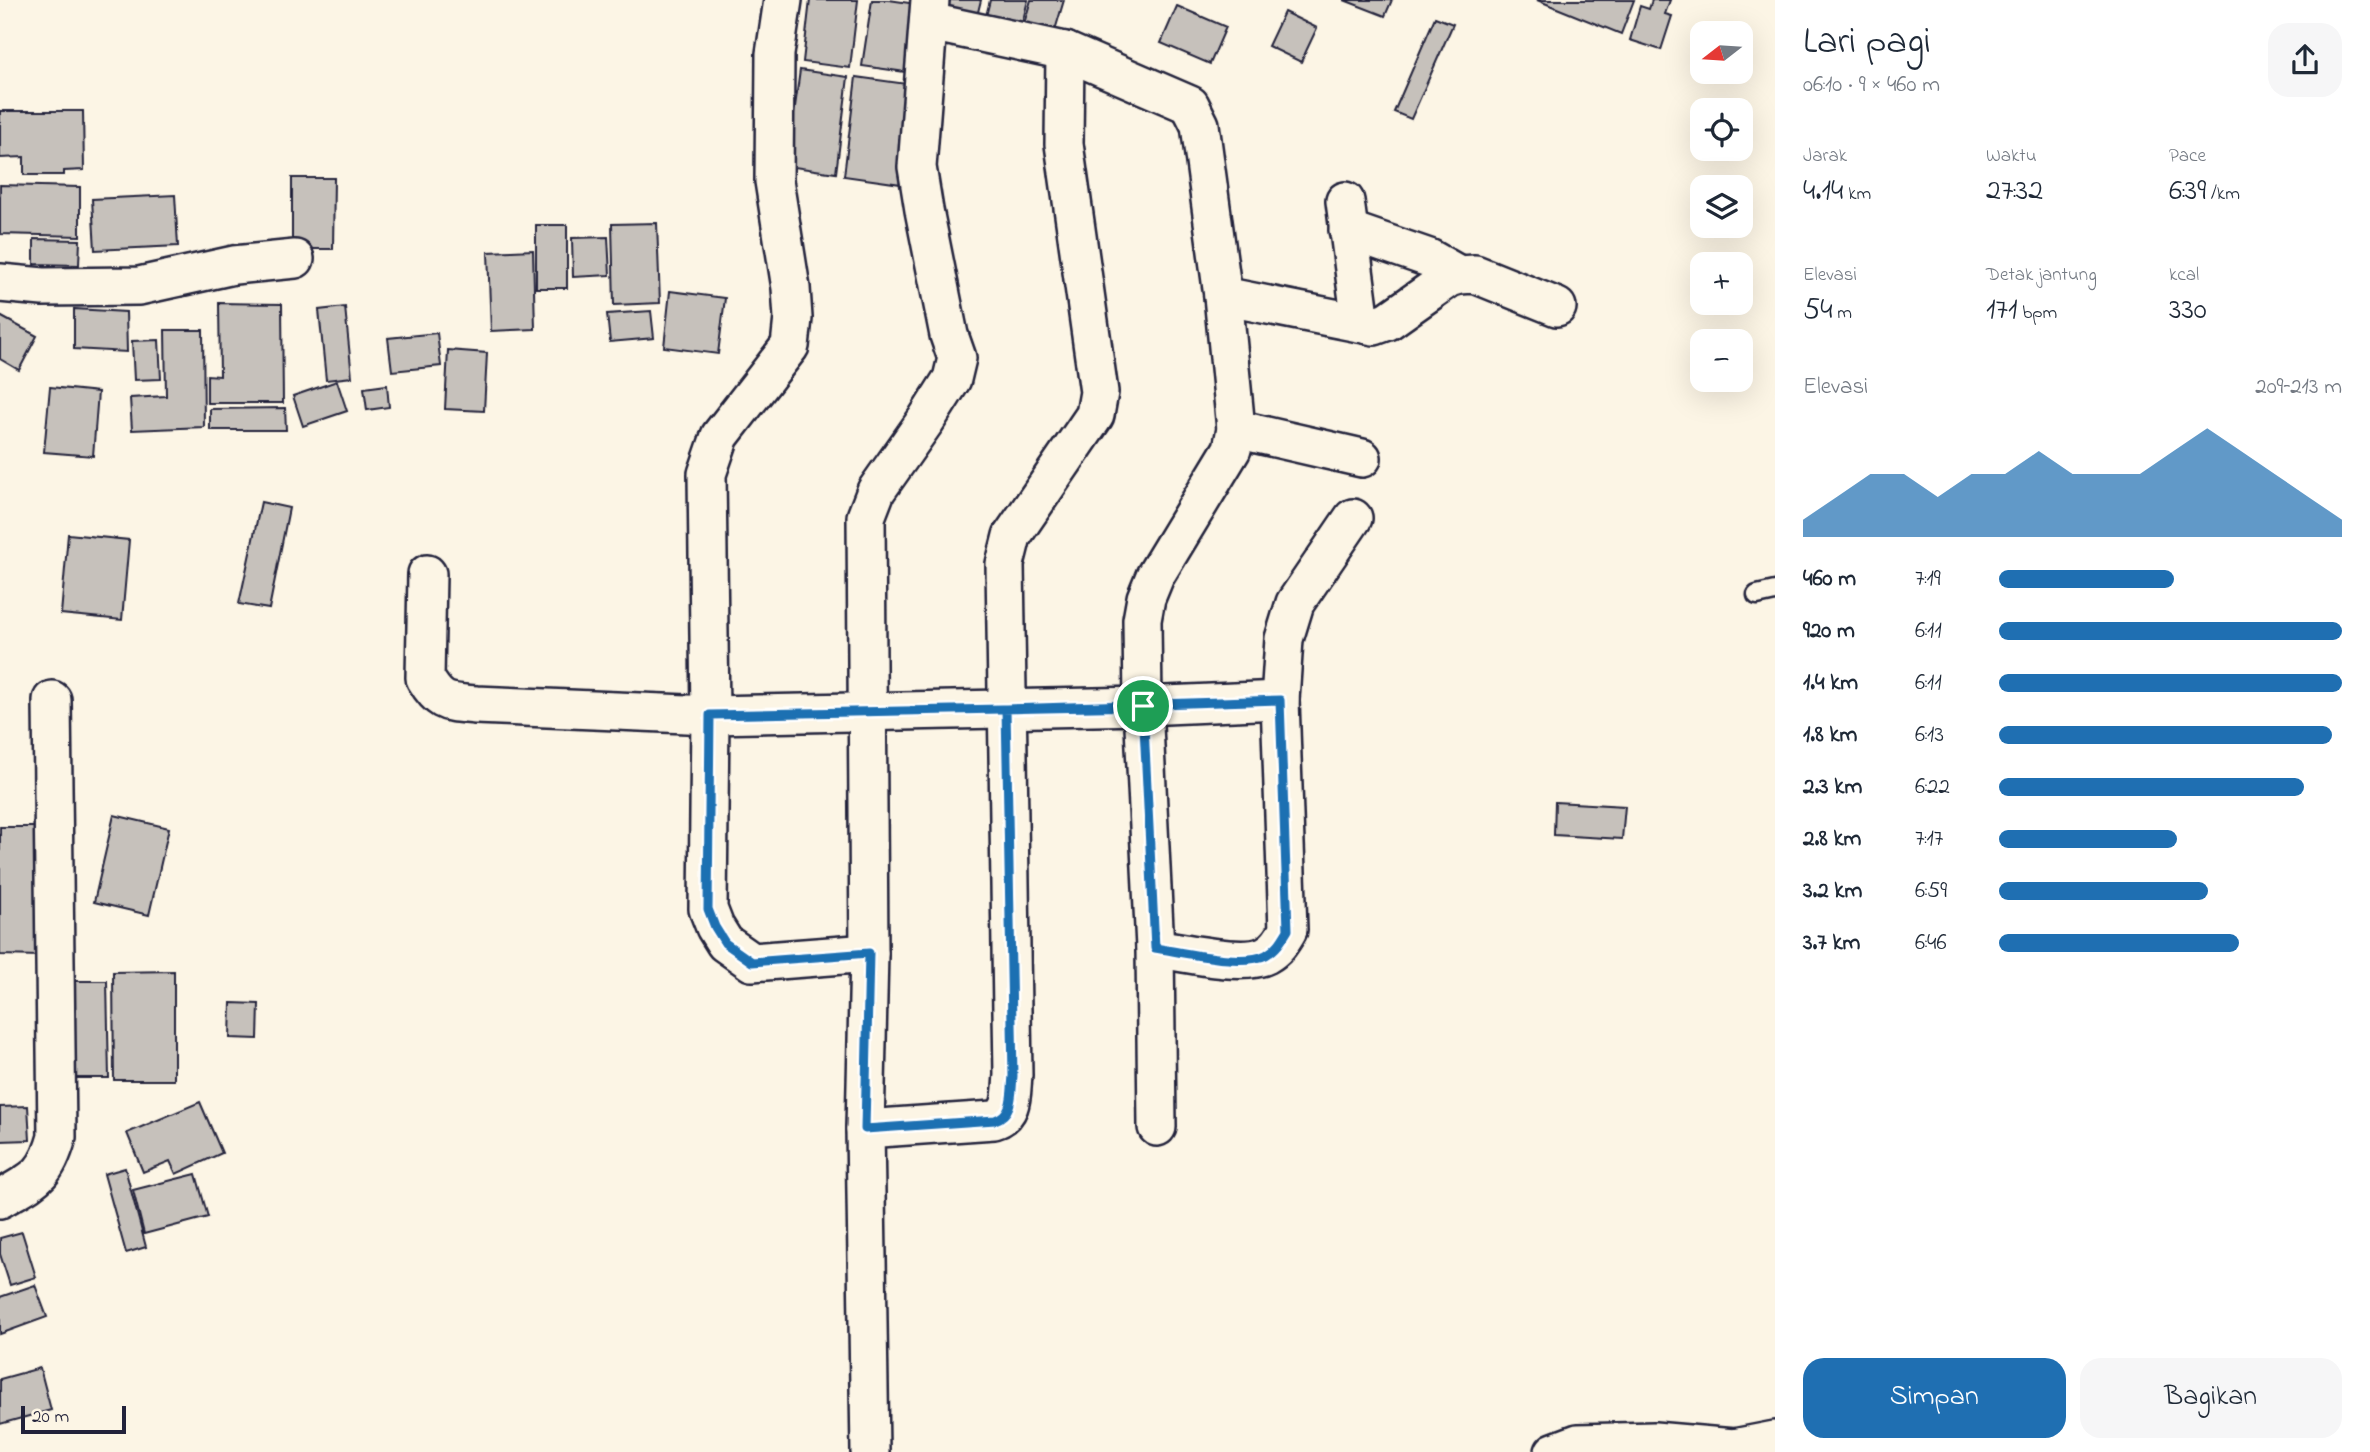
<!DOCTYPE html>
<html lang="id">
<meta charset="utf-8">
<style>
:root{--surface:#fff;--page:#f6f6f7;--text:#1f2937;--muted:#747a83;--accent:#1f6fb2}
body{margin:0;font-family:"Indie Flower",sans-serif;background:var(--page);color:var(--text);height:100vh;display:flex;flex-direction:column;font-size:26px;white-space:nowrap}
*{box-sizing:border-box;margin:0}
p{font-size:23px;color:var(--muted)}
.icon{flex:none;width:38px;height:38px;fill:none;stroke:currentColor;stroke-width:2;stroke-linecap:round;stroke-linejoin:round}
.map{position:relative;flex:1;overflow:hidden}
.details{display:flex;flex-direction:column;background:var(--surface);width:595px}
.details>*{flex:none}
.needle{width:46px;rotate:253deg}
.fabs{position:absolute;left:1690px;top:21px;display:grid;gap:14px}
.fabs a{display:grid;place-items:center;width:63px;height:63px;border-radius:14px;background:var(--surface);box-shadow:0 7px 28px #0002;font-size:35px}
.scale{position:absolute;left:21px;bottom:18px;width:105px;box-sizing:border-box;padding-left:7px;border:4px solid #22223b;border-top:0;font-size:19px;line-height:24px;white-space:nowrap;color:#22223b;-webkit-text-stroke:5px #fcf5e5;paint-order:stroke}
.pin{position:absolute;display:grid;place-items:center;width:60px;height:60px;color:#fff;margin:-30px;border:4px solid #fff;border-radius:50%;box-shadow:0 2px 7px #0007}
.round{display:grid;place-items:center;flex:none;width:74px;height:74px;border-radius:21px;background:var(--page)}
.headline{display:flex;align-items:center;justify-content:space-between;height:119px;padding:0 28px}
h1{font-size:38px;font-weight:600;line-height:52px}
.figures{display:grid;grid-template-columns:repeat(3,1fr);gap:10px;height:119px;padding:7px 28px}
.figures div{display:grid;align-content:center}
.figures b{font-size:30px;font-weight:600}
.figures small{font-size:19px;font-weight:400}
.figures p{font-size:19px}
.chart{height:196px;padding:14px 28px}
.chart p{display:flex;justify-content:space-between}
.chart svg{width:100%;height:126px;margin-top:7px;fill:var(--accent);opacity:.7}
.button{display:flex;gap:14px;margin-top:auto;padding:14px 28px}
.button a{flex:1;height:80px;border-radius:21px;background:var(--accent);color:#fff;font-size:28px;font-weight:600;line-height:80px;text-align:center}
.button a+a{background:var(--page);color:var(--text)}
ul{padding:0 28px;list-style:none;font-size:23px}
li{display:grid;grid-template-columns:112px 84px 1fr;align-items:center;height:52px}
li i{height:18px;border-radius:9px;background:var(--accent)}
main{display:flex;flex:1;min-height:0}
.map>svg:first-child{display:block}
</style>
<main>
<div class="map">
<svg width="1775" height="1452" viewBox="0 0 1775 1452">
<rect width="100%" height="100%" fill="#fcf5e5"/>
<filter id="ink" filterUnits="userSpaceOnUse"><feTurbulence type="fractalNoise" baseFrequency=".0143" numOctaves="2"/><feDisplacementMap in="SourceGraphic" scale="14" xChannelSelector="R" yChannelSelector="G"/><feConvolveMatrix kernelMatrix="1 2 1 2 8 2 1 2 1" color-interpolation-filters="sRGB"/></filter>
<g filter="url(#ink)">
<g fill="#c6c1bb" stroke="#22223b" stroke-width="2">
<polygon points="810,0 858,0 850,68 803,62"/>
<polygon points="872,0 889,0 923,5 913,73 862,66"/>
<polygon points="949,0 981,0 977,16 947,9"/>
<polygon points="990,0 1028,0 1022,24 986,16"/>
<polygon points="1031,0 1064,0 1053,37 1023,27"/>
<polygon points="1344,0 1392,0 1385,16"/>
<polygon points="1537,0 1634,0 1621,34"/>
<polygon points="1652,0 1670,0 1665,14 1672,16 1661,50 1630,40 1640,6 1649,9"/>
<polygon points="1177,6 1226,27 1210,64 1161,43"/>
<polygon points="1284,12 1317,28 1301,62 1268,46"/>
<polygon points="1435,17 1453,24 1411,119 1394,112"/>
<polygon points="800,70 848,77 836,173 787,166"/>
<polygon points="856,77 914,85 901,184 844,176"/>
<polygon points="0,111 83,111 84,170 64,171 64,175 24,175 24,157 0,158"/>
<polygon points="292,178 334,178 333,249 292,249"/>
<polygon points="0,185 80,187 80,236 0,234"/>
<polygon points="175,195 178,246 95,250 92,199"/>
<polygon points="657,223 660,303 614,305 612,224"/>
<rect x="536" y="225" width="31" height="63"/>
<polygon points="608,237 610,275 573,277 572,238"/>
<polygon points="34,239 80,240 79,265 34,264"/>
<polygon points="533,250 535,329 491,331 488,252"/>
<polygon points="670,291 725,298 718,354 664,347"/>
<polygon points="219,303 282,304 283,403 207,403 207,375 220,376"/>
<polygon points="345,307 352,377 326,380 319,310"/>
<polygon points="74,309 126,312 127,352 74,349"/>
<polygon points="651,311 654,338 610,342 607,314"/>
<polygon points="0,316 37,336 19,370 0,359"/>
<polygon points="165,330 203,330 204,427 132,430 130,398 166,396"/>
<polygon points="437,333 441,366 392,371 388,338"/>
<polygon points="159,340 161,379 134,380 132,341"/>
<polygon points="448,350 487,353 484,411 445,409"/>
<polygon points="337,381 347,411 303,426 293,396"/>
<polygon points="387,385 389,407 367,410 364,388"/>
<polygon points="50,387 98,392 93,456 44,452"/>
<polygon points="285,408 286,430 210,430 210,409"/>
<polygon points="261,502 289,508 269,609 239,604"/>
<polygon points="68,534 129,540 122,620 61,614"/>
<polygon points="1555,802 1625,806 1622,839 1554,835"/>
<polygon points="114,815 169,828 149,915 94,902"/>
<polygon points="0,827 40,827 40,956 0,955"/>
<polygon points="174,971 174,1080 114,1080 113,972"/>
<polygon points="66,981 107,981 109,1078 67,1078"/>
<polygon points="231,1003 259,1004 258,1039 230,1038"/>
<polygon points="200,1102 222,1153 176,1174 170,1161 143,1172 127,1133"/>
<polygon points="28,1106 30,1140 0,1141 0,1107"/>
<polygon points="125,1168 146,1247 126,1253 104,1174"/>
<polygon points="196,1174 208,1217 144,1234 133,1190"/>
<polygon points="22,1232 36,1277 10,1285 0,1254 0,1238"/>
<polygon points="35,1285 47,1317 0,1334 0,1297"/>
<polygon points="40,1368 51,1410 0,1424 0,1379"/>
</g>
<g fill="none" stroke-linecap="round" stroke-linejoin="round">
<defs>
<polyline id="lane" points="1757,595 1775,591"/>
<g id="street">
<polyline points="783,0 775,54 774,181 791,288 793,318 790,346 720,436 707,474 710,715 708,909 715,927 725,943 752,962 869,953"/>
<polyline points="930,22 1065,51 1190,105 1200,125 1223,296 1236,429 1232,449 1155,576 1146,598 1142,620 1143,706 1155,948 1157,1127"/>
<polyline points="1345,201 1361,323"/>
<polyline points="1348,230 1429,258 1459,275"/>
<polyline points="0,283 43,287 139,286 234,265 295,259"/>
<polyline points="1223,296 1374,326 1388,321 1449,278 1459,275 1475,274 1557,307"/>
<polyline points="1236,429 1362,458"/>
<path d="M427 574 425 678C441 705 447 702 476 705L710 715 1143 706 1280 700"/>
<path d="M1155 948C1182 952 1243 967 1266 955 1277 949 1282 940 1288 930L1280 700 1284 639 1295 603 1353 518"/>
<path d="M865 1129 994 1120C1014 1114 1011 1093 1013 1075L1005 564 1012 536 1095 415 1099 392 1064 144 1065 51"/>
<path d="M0 1199C34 1179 46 1177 57 1137L52 700"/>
<polyline points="870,1452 865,1129 869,953 866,517 876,491 926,420 952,379 957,358 949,335 924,210 917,167 930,0"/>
<polyline points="1554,1452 1578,1443 1654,1441 1734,1448 1775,1440"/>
</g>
</defs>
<use href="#lane" stroke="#22223b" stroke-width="23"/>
<use href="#street" stroke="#22223b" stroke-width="42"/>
<use href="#lane" stroke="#fcf5e5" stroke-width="18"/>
<use href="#street" stroke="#fcf5e5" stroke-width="37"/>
</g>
</g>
<g fill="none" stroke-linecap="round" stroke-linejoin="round" filter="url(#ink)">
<defs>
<path id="route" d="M1143 706 710 715 708 909 715 927 725 943 752 962 869 953 865 1129 995 1120C1014 1114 1011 1093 1013 1076L1006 709 1280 700 1288 930C1282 940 1277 949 1266 955 1243 967 1182 952 1155 948L1143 706"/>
</defs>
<use href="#route" stroke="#fff" stroke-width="14"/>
<use href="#route" stroke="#1f6fb2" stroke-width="9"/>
</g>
</svg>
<div class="fabs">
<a><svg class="needle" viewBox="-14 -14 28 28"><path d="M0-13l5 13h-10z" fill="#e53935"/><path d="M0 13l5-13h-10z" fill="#747a83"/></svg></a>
<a><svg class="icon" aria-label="locate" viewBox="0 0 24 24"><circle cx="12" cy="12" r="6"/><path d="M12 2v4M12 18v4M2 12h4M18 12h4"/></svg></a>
<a><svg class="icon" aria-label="layers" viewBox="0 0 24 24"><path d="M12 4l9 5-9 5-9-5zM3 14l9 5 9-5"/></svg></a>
<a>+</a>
<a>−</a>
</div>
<div class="scale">20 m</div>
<div class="pin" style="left:1143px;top:706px;background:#1e9e55"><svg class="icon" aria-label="arrive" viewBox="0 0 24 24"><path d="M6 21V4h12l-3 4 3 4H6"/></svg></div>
</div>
<section class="details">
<div class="headline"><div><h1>Lari pagi</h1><p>06:10 · 9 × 460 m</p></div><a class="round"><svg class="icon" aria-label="share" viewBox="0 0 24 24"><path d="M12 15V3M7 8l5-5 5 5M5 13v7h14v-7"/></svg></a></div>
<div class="figures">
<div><p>Jarak</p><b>4.14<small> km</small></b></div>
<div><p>Waktu</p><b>27:32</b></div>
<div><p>Pace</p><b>6:39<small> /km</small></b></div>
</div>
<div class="figures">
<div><p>Elevasi</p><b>54<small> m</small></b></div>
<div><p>Detak jantung</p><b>171<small> bpm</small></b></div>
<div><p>kcal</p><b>330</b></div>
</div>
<div class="chart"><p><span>Elevasi</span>209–213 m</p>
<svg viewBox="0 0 160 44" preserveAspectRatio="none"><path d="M0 44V38L10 30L20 22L30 22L40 30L50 22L60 22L70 14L80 22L90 22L100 22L110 14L120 6L130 14L140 22L150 30L160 38V44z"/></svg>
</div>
<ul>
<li><b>460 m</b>7:19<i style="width:51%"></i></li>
<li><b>920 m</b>6:11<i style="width:100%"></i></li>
<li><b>1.4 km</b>6:11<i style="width:100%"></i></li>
<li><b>1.8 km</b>6:13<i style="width:97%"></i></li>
<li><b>2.3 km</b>6:22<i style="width:89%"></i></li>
<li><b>2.8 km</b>7:17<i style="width:52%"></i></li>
<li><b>3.2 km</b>6:59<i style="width:61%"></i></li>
<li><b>3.7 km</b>6:46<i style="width:70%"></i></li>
</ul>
<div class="button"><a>Simpan</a><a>Bagikan</a></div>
</section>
</main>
